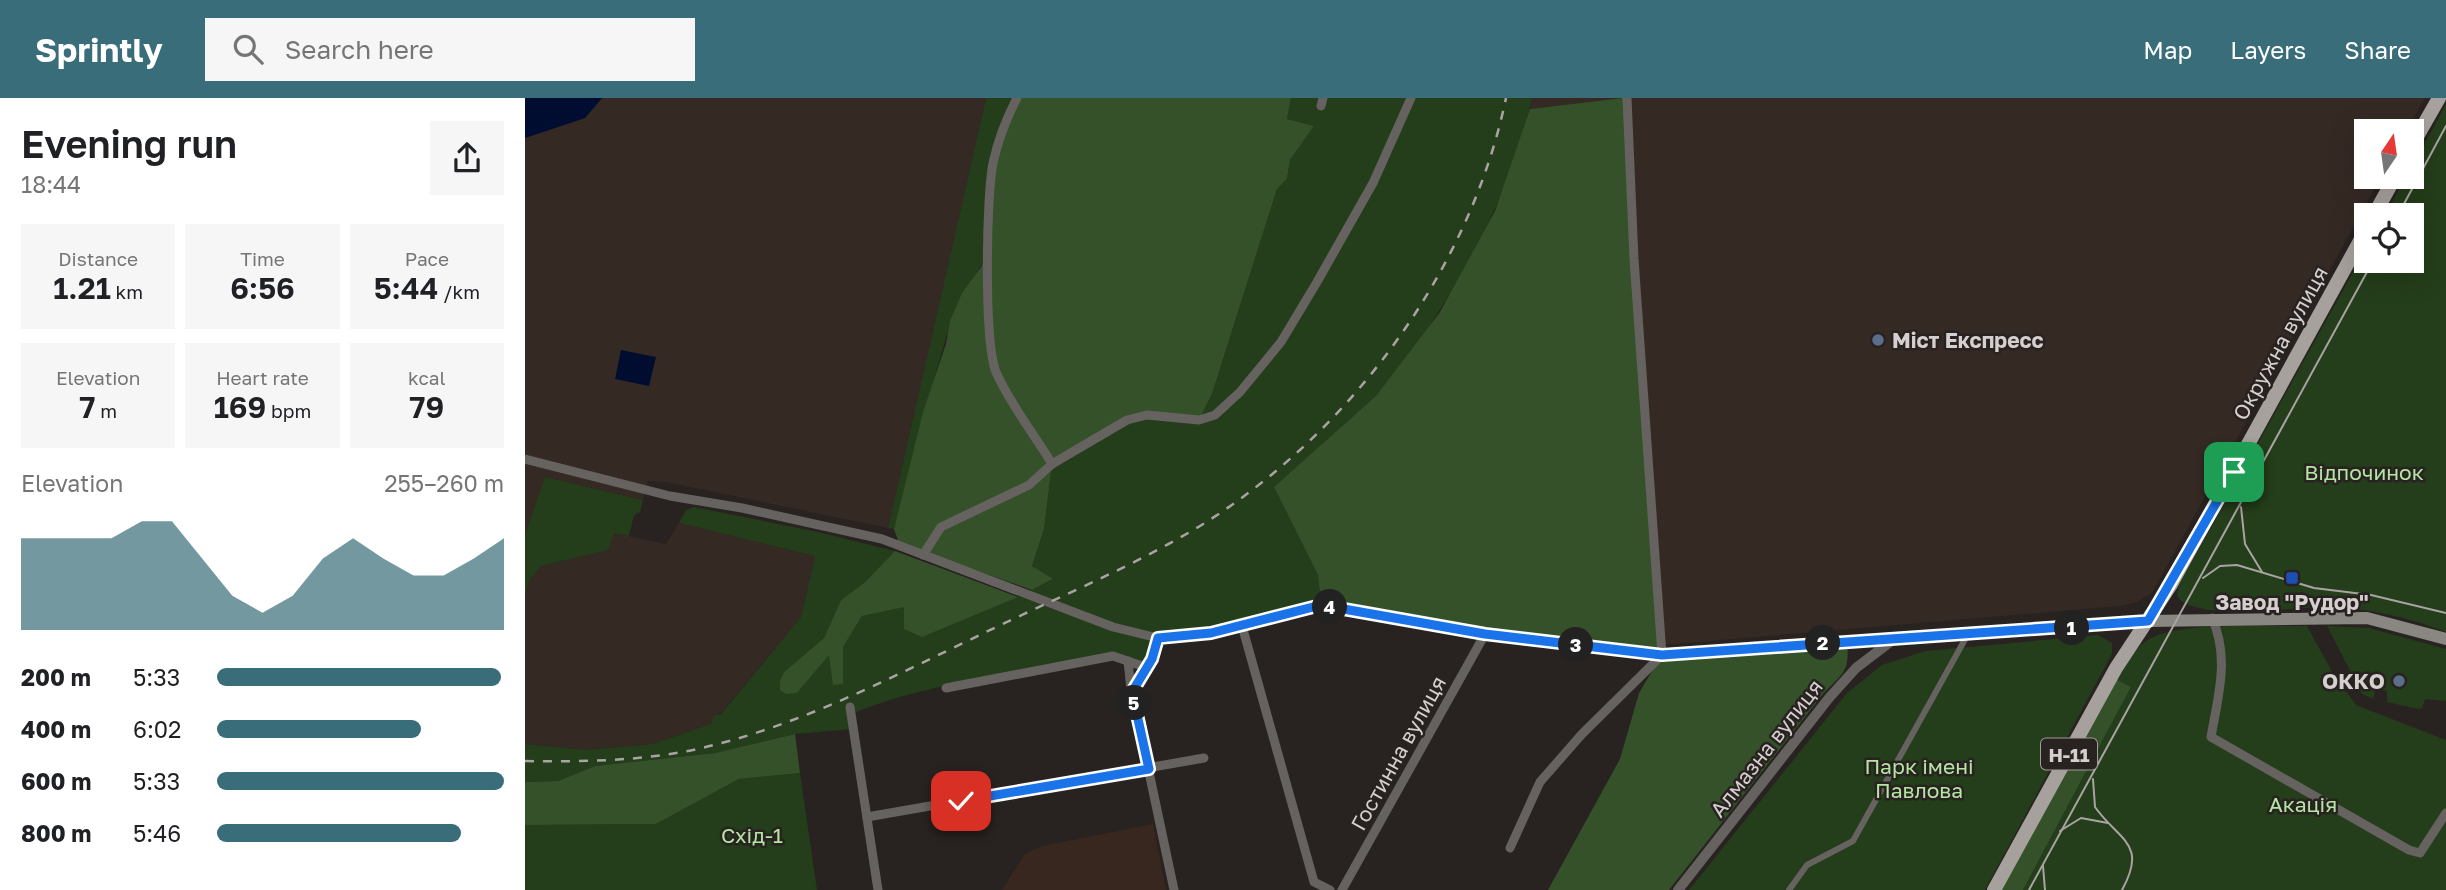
<!DOCTYPE html>
<meta charset="utf-8">
<style>
:root{--surface:#fff;--page:#f6f6f6;--text:#202124;--muted:#757577;--accent:#386d79}
body{margin:0;font-family:"Golos Text",sans-serif;background:var(--page);color:var(--text);height:100vh;display:flex;flex-direction:column;font-size:26px;white-space:nowrap}
*{box-sizing:border-box;margin:0}
p{font-size:23px;color:var(--muted)}
.icon{flex:none;width:38px;height:38px;fill:none;stroke:currentColor;stroke-width:2;stroke-linecap:round;stroke-linejoin:round}
.map{position:relative;flex:1;overflow:hidden}
.drawer{display:flex;flex-direction:column;background:var(--surface);width:525px}
.drawer>*{flex:none}
.needle{width:46px;rotate:13deg}
.tools{position:absolute;left:1829px;top:21px;display:grid;gap:14px}
.tools a{display:grid;place-items:center;width:70px;height:70px;border-radius:0px;background:var(--surface);box-shadow:0 7px 28px #0002;font-size:35px}
.pin{position:absolute;display:grid;place-items:center;width:60px;height:60px;color:#fff;margin:-30px;border-radius:14px;box-shadow:0 4px 10px #0006}
.km{position:absolute;width:35px;height:35px;margin:-18px;border-radius:50%;background:#222;color:#fff;font-size:19px;line-height:35px;text-align:center}
.round{display:grid;place-items:center;flex:none;width:74px;height:74px;border-radius:0px;background:var(--page)}
.headline{display:flex;align-items:center;justify-content:space-between;height:119px;padding:0 21px}
h1{font-size:38px;font-weight:600;line-height:52px}
.figures{display:grid;grid-template-columns:repeat(3,1fr);gap:10px;height:119px;padding:7px 21px}
.figures div{display:grid;align-content:center;border-radius:0px;background:var(--page);text-align:center}
.figures b{font-size:30px;font-weight:600}
.figures small{font-size:19px;font-weight:400}
.figures p{font-size:19px}
.chart{height:196px;padding:14px 21px}
.chart p{display:flex;justify-content:space-between}
.chart svg{width:100%;height:126px;margin-top:7px;fill:var(--accent);opacity:.7}
ul{padding:0 21px;list-style:none;font-size:23px}
li{display:grid;grid-template-columns:112px 84px 1fr;align-items:center;height:52px}
li i{height:18px;border-radius:9px;background:var(--accent)}
header{display:flex;align-items:center;gap:42px;box-sizing:border-box;height:98px;padding:0 35px;background:var(--accent);color:#fff}
header strong{font-size:33px}
nav{display:flex;gap:38px;margin-inline-start:auto;font-size:24px}
.search{width:490px;height:63px;background:var(--page);display:flex;align-items:center;gap:18px;box-sizing:border-box;padding:0 24px;border-radius:0px;color:var(--muted);font-size:26px}
main{display:flex;flex:1;min-height:0}
.map>svg:first-child{display:block}
</style>
<header>
<strong>Sprintly</strong>
<div class="search"><svg class="icon" aria-label="search" viewBox="0 0 24 24"><circle cx="10" cy="10" r="6"/><path d="M15 15l6 6"/></svg>Search here</div>
<nav><a>Map</a><a>Layers</a><a>Share</a></nav>
</header>
<main>
<section class="drawer">
<div class="headline"><div><h1>Evening run</h1><p>18:44</p></div><a class="round"><svg class="icon" aria-label="share" viewBox="0 0 24 24"><path d="M12 15V3M7 8l5-5 5 5M5 13v7h14v-7"/></svg></a></div>
<div class="figures">
<div><p>Distance</p><b>1.21<small> km</small></b></div>
<div><p>Time</p><b>6:56</b></div>
<div><p>Pace</p><b>5:44<small> /km</small></b></div>
</div>
<div class="figures">
<div><p>Elevation</p><b>7<small> m</small></b></div>
<div><p>Heart rate</p><b>169<small> bpm</small></b></div>
<div><p>kcal</p><b>79</b></div>
</div>
<div class="chart"><p><span>Elevation</span>255–260 m</p>
<svg viewBox="0 0 160 44" preserveAspectRatio="none"><path d="M0 44V12L10 12L20 12L30 12L40 6L50 6L60 19L70 32L80 38L90 32L100 19L110 12L120 19L130 25L140 25L150 19L160 12V44z"/></svg>
</div>
<ul>
<li><b>200 m</b>5:33<i style="width:99%"></i></li>
<li><b>400 m</b>6:02<i style="width:71%"></i></li>
<li><b>600 m</b>5:33<i style="width:100%"></i></li>
<li><b>800 m</b>5:46<i style="width:85%"></i></li>
</ul>
</section>
<div class="map">
<svg width="1921" height="792" viewBox="0 0 1921 792">
<rect width="100%" height="100%" fill="#282220"/>
<g fill="#352924">
<polygon points="77,0 461,0 363,430 141,384 123,383 118,402 20,379 0,436 0,40 60,20"/>
<polygon points="1007,0 1099,0 1005,11"/>
<polygon points="1105,0 1900,0 1881,33 1841,33 1841,79 1856,79 1627,495 1612,504 1595,508 1136,547 1109,161"/>
<polygon points="154,425 290,458 276,519 194,617 189,617 187,626 127,646 61,652 0,646 0,497 4,483 16,468 82,452 89,435 141,446"/>
</g>
<polygon fill="#38271e" points="628,726 641,792 477,792 500,756 517,748"/>
<g fill="#243d1a">
<path d="M461 0H492L464 152C453 177 434 196 426 223 405 292 388 361 369 431L363 430Z"/>
<path d="M766 0H1007C985 105 921 215 853 296 825 330 782 360 749 389L793 477 796 507 717 528 633 540 620 569 595 558C511 573 404 583 327 616L328 631 270 636 190 655 70 668 33 683 0 684V646L61 652 127 646 186 626 189 617H195L276 519 290 458 154 425 161 412 169 409 293 434 370 453 339 485 316 502 299 540 259 574 272 595 304 556 318 549 337 518 379 508 493 499 527 482 507 468 519 431 527 366 611 318 674 322 687 296 752 91 762 81 765 62 789 28 762 21Z"/>
<path d="M1921 6V534C1882 519 1847 511 1805 509 1774 508 1669 525 1652 498L1654 487 1841 151V163H1886V117H1860L1881 79H1886L1887 69Z"/>
<polygon points="20,379 118,402 115,414 109,417 104,438 89,435 83,452 16,468 4,483 0,497 0,436"/>
<path d="M1782 528 1809 577 1831 607 1921 642V792H1498L1606 589 1591 581C1600 567 1608 552 1621 543 1650 522 1745 529 1782 528Z"/>
<polygon points="1802,528 1844,530 1921,551 1921,603 1900,601 1897,610 1893,611 1862,604 1862,593 1851,590 1848,601 1837,596"/>
<polygon points="1573,537 1587,545 1587,556 1460,792 1164,792 1322,595 1357,567 1400,553"/>
<polygon points="275,675 292,792 0,792 0,727 131,726 214,681"/>
</g>
<g fill="#34512a">
<polygon points="492,0 766,0 762,21 789,28 765,62 762,81 752,91 687,296 674,322 611,318 527,366 519,431 507,468 528,481 507,492 374,445 369,431 398,314 421,246 425,223 437,195 456,169 464,152 468,67"/>
<path d="M1098 0 1137 557 1322 544C1325 574 1318 575 1298 596L1144 792H1023L1095 661 1114 595 1136 558 960 536 796 507 793 477 749 389 851 298 915 214 970 113 1005 11Z"/>
<polygon points="370,453 493,499 397,539 379,531 379,509 337,518 318,549 318,586 308,587 304,557 272,595 261,596 255,592 255,583 259,574 299,540 316,502 339,485"/>
<polygon points="1591,581 1606,589 1498,792 1475,792"/>
<polygon points="270,636 275,675 214,681 131,726 0,727 0,684 33,683 70,668 190,655"/>
</g>
<g fill="#010d30">
<polygon points="0,0 77,0 60,20 0,40"/>
<polygon points="96,252 131,259 124,288 90,281"/>
</g>
<g fill="none" stroke-linecap="round" stroke-linejoin="round">
<polyline stroke="#656260" stroke-width="6" points="1264,792 1282,767 1328,743 1443,536"/>
<g stroke="#656260" stroke-width="9">
<path d="M492 0C481 21 473 42 468 65 461 100 459 244 471 274 485 306 509 336 527 366"/>
<polyline points="796,8 798,0"/>
<polyline points="0,361 145,398 217,410 357,441 588,529 633,540 686,535 796,507 960,536 1137,557 1369,541"/>
<polyline points="398,457 416,429 504,387 527,366 602,322 622,317 674,322 690,317 715,294 756,244 792,184 848,85 886,0"/>
<path d="M1687 520C1705 560 1693 598 1686 639L1884 752 1895 755 1921 715"/>
<polyline points="717,528 789,784 805,792"/>
<polyline points="633,540 627,561 607,594 649,792"/>
<polyline points="603,563 606,592"/>
<polyline points="421,590 588,558 620,569"/>
<polyline points="325,609 353,792"/>
<polyline points="342,719 679,660"/>
<polyline points="985,750 1015,684 1057,636 1137,557 1109,161 1102,0"/>
<polyline points="817,792 960,536"/>
</g>
<polyline stroke="#656260" stroke-width="10" points="1153,792 1304,600 1331,570 1369,541 1623,523"/>
<polyline stroke="#8a8682" stroke-width="12" points="1623,523 1842,520 1921,541"/>
<g stroke="#a6a19c" stroke-width="14">
<polyline points="1886,49 1914,0"/>
<polyline points="1849,117 1870,79"/>
<polyline points="1469,792 1591,570 1645,488 1841,132"/>
</g>
<g stroke="#a9a4a2" stroke-width="2">
<polyline points="1873,117 1921,28"/>
<polyline points="1716,409 1720,446 1737,474"/>
<polyline points="1678,480 1695,468 1712,467 1789,490 1846,497 1921,515"/>
<path d="M1568 681 1570 709C1594 743 1623 745 1597 792"/>
<polyline points="1535,733 1556,720 1583,725"/>
<polyline points="1518,768 1520,792"/>
<path d="M1504 792C1617 582 1734 373 1848 163"/>
</g>
<path stroke="#a9a4a2" stroke-width="2.5" stroke-dasharray="9 9" stroke-linecap="butt" d="M0 663C63 664 128 663 189 647 284 623 371 577 459 535 531 500 605 470 675 428 824 336 945 173 981 0"/>
</g>
<g fill="none" stroke-linecap="round" stroke-linejoin="round">
<defs>
<polyline id="route" points="436,703 624,671 607,594 627,561 633,540 686,535 796,507 960,536 1137,557 1623,523 1709,374"/>
</defs>
<use href="#route" stroke="#fff" stroke-width="14"/>
<use href="#route" stroke="#1a73e8" stroke-width="9"/>
</g>
<g fill="#5c6f8a" stroke="#282220" stroke-width="2.5">
<circle cx="1353" cy="242" r="7"/>
<circle cx="1874" cy="583" r="7"/>
</g>
<rect fill="#1a4fb4" stroke="#282220" stroke-width="2.5" x="1760" y="473" width="14" height="14" rx="3.5"/>
<g text-anchor="middle" dominant-baseline="central" stroke-width="5" stroke-linejoin="round" paint-order="stroke">
<rect fill="#282220" stroke="#a19c9a" stroke-width="2" x="1516" y="640.5" width="56" height="31" rx="5"/>
<g font-size="19" font-weight="bold" fill="#d5d0cf">
<text x="1544" y="656">Н-11</text>
</g>
<g font-size="21" font-weight="bold" fill="#d5d0cf" stroke="#282220" text-anchor="start">
<text x="1367" y="242">Міст Експресс</text>
<text x="1767" y="504" text-anchor="middle">Завод "Рудор"</text>
<text x="1860" y="583" text-anchor="end">ОККО</text>
</g>
<g font-size="21" fill="#d5d0cf" stroke="#282220">
<text transform="translate(1755 245) rotate(-61)">Окружна вулиця</text>
<text transform="translate(1241 650) rotate(-52)">Алмазна вулиця</text>
<text transform="translate(873 655) rotate(-61)">Гостинна вулиця</text>
</g>
<g font-size="21" fill="#b4e5a3" stroke="#282220">
<text x="1839" y="374">Відпочинок</text>
<text x="1394" y="668">Парк імені<tspan x="1394" dy="24">Павлова</tspan></text>
<text x="1778" y="706">Акація</text>
<text x="227" y="737">Схід-1</text>
</g>
</g>
</svg>
<div class="tools">
<a><svg class="needle" viewBox="-14 -14 28 28"><path d="M0-13l5 13h-10z" fill="#e53935"/><path d="M0 13l5-13h-10z" fill="#757577"/></svg></a>
<a><svg class="icon" aria-label="locate" viewBox="0 0 24 24"><circle cx="12" cy="12" r="6"/><path d="M12 2v4M12 18v4M2 12h4M18 12h4"/></svg></a>
</div>
<div class="pin" style="left:1709px;top:374px;background:#1e9e55"><svg class="icon" aria-label="arrive" viewBox="0 0 24 24"><path d="M6 21V4h12l-3 4 3 4H6"/></svg></div>
<div class="pin" style="left:436px;top:703px;background:#d93025"><svg class="icon" aria-label="check" viewBox="0 0 24 24"><path d="M5 12l5 5 9-10"/></svg></div>
<b class="km" style="left:1547px;top:530px">1</b>
<b class="km" style="left:1298px;top:545px">2</b>
<b class="km" style="left:1051px;top:547px">3</b>
<b class="km" style="left:805px;top:509px">4</b>
<b class="km" style="left:609px;top:605px">5</b>
</div>
</main>
